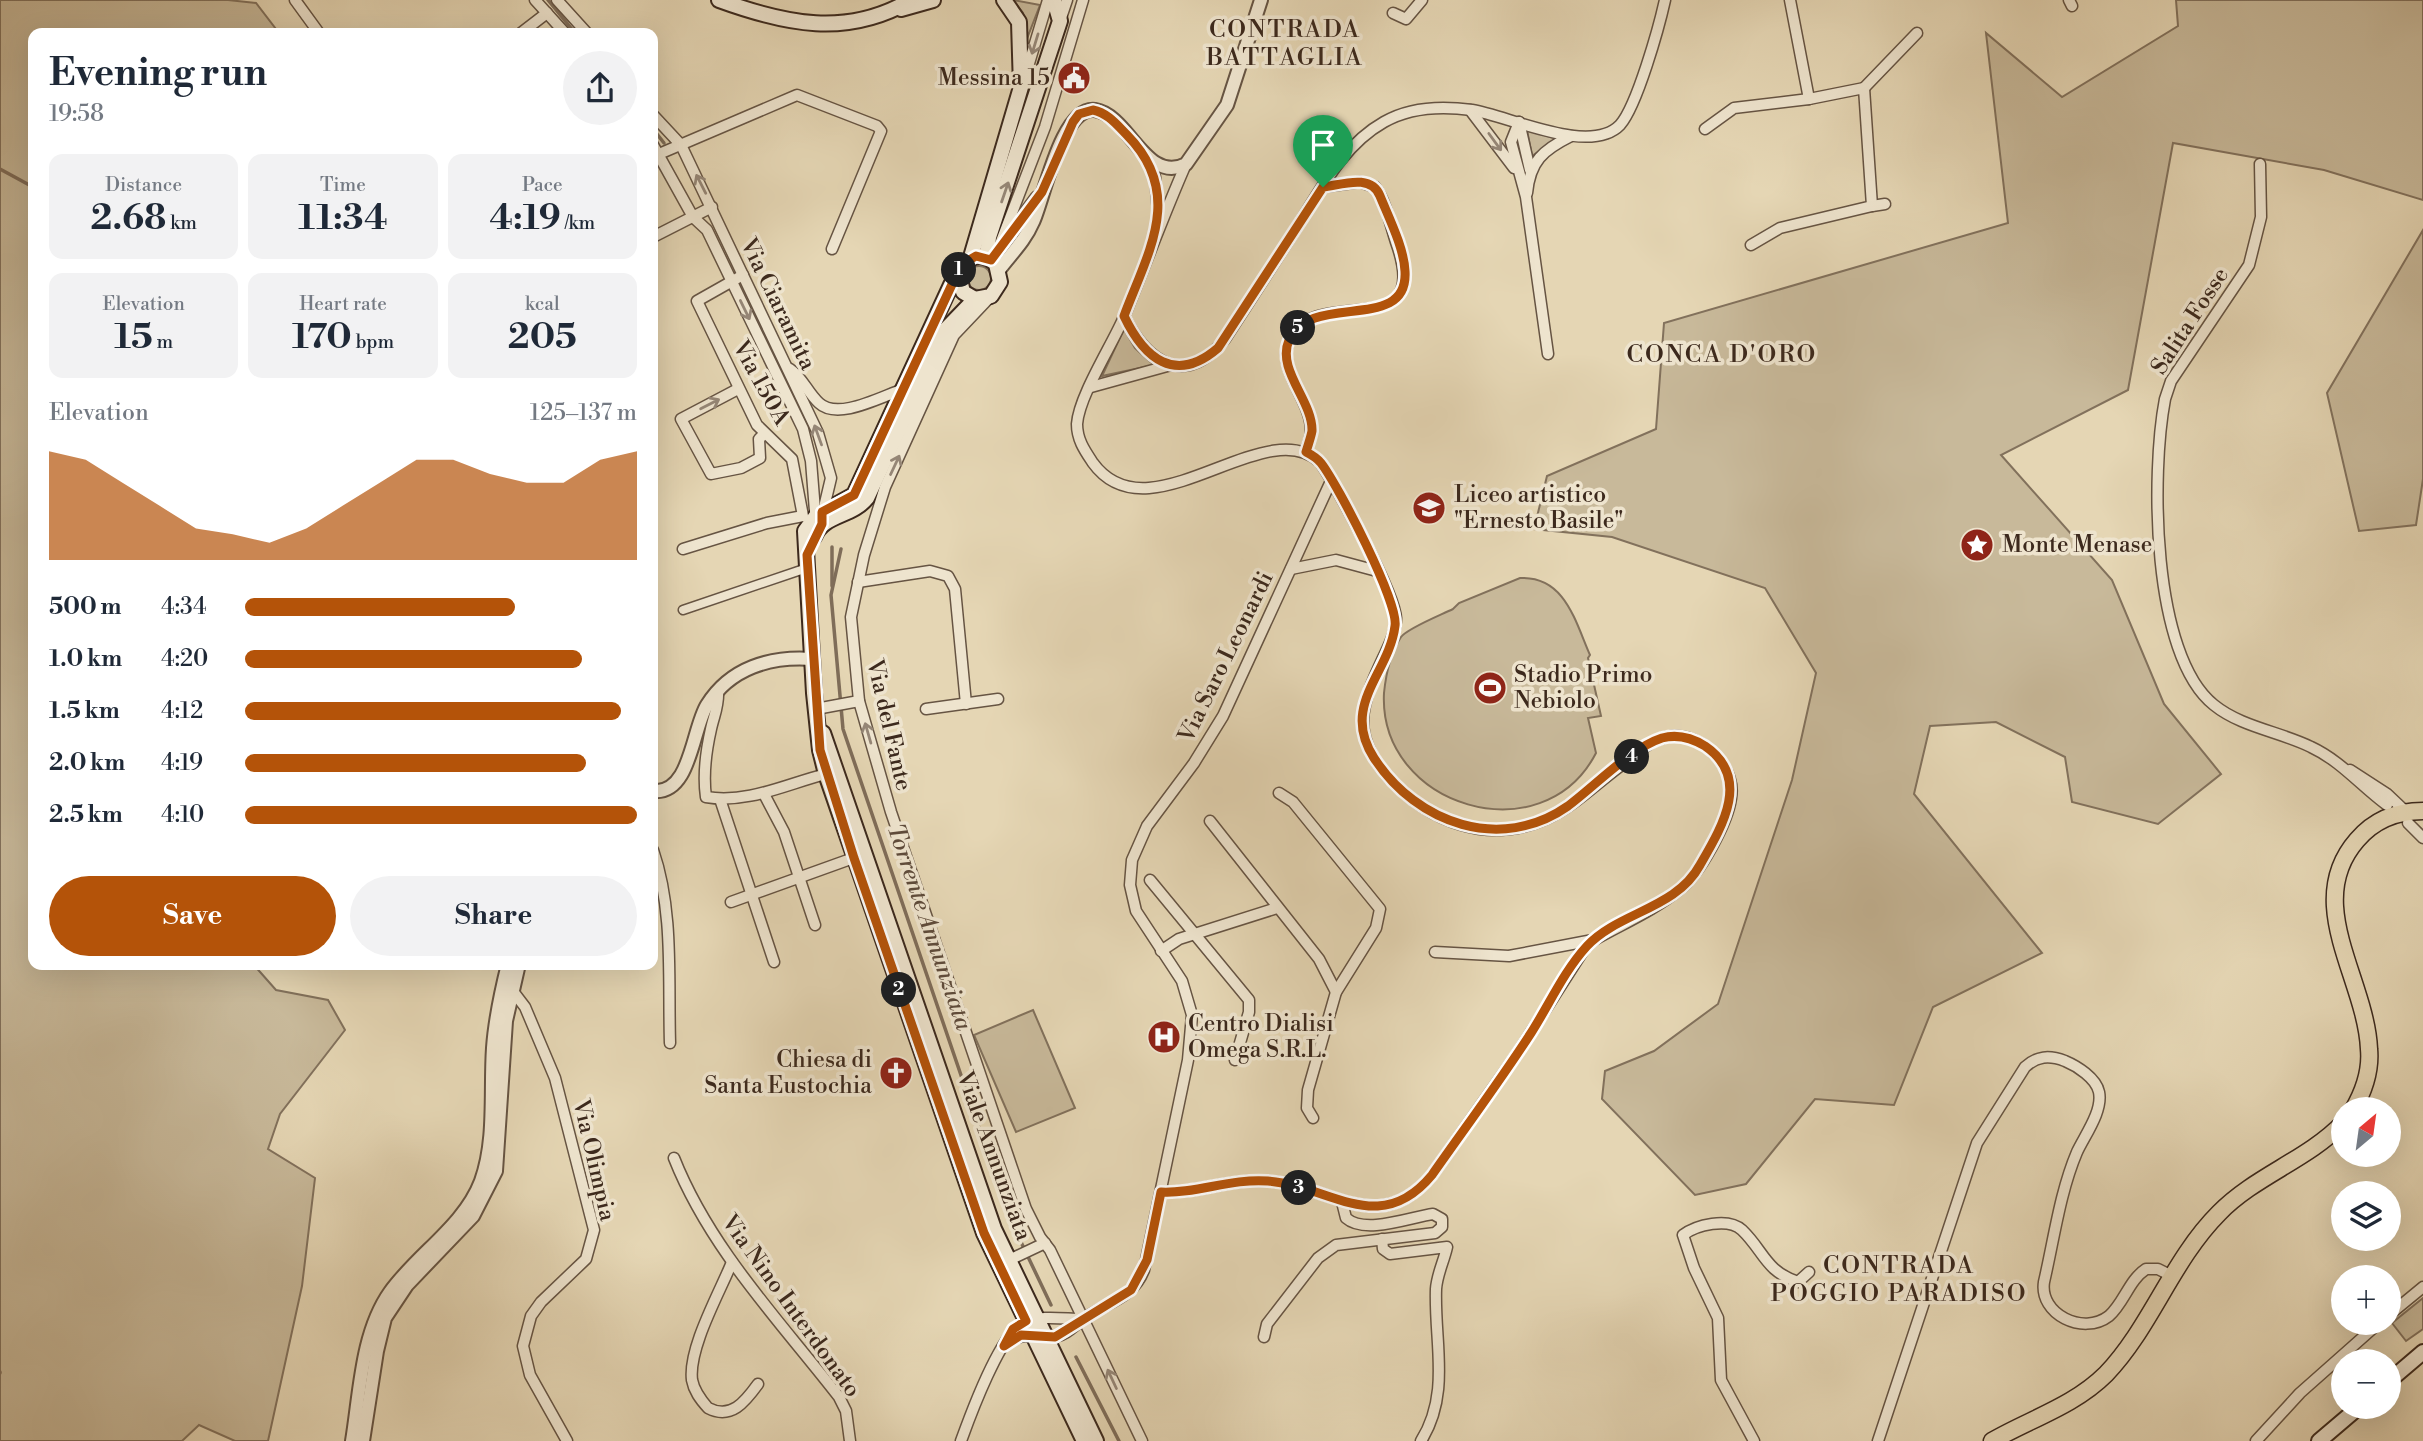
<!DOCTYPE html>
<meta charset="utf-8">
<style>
:root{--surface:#fff;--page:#f2f2f3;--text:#1f2937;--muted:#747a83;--accent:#b45309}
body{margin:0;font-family:"Libre Bodoni",serif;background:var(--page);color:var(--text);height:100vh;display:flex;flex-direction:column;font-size:26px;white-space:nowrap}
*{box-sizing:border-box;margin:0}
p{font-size:23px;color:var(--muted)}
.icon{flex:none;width:38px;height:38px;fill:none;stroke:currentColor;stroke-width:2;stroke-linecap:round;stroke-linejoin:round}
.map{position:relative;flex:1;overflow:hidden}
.drawer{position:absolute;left:28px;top:28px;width:630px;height:942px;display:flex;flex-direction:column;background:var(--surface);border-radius:14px;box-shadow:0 7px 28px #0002}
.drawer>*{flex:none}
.needle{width:46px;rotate:29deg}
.buttons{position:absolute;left:2331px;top:1097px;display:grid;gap:14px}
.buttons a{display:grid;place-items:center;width:70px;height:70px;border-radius:50%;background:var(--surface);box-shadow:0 7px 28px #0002;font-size:35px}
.pin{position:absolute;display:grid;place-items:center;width:60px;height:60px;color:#fff;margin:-72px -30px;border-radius:50% 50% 50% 0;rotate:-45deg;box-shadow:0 0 7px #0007}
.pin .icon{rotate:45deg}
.km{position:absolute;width:35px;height:35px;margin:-18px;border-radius:50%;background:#222;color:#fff;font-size:19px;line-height:35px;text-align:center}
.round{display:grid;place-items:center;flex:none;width:74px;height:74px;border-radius:37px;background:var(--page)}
.overview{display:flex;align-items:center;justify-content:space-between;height:119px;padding:0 21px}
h1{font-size:38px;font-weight:800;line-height:52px}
.stats{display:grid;grid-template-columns:repeat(3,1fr);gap:10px;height:119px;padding:7px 21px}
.stats div{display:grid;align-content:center;border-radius:14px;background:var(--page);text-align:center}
.stats b{font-size:35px;font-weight:800}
.stats small{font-size:19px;font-weight:400}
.stats p{font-size:19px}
.chart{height:196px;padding:14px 21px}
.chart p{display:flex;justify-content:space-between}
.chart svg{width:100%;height:126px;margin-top:7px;fill:var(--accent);opacity:.7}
.button{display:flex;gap:14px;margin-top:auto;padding:14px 21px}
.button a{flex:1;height:80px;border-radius:42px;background:var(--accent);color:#fff;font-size:28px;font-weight:800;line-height:80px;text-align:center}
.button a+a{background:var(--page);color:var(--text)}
ul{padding:0 21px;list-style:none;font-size:23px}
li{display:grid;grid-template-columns:112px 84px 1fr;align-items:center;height:52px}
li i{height:18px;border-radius:9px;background:var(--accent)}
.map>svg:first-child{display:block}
</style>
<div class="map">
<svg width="2423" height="1441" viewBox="0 0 2423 1441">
<rect width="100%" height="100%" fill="#e5d6b4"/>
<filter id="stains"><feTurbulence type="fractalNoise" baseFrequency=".00286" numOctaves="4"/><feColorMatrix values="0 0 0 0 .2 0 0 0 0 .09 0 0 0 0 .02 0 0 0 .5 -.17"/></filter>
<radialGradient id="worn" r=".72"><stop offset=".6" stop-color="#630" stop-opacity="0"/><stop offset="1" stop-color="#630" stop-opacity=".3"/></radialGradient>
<g fill="#c8b99a" stroke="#82715c" stroke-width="2">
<polygon points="0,0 228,0 256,3 279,33 33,33 33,964 253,964 276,990 328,1000 345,1030 280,1114 268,1149 315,1178 302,1286 268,1441 235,1441 199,1425 182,1441 0,1441"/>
<polygon points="1013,0 1040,5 1028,36 1023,13"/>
<polygon points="2176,0 2423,0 2423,200 2324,170 2173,143 2128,390 2001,455 2112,580 2164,704 2221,774 2158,824 2072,802 2065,757 1996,722 1930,726 1914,794 2042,953 1933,1007 1894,1105 1815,1099 1746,1184 1695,1195 1602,1099 1605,1071 1654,1051 1718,1004 1792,780 1816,673 1765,588 1612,537 1534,529 1547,476 1656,429 1664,323 2008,223 1986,33 2062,97 2178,26"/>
<polygon points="1527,130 1554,138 1555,140 1532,156"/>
<polygon points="2423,230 2423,479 2416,525 2359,531 2327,393"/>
<circle cx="979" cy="278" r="12"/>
<polygon points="1124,329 1135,348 1154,365 1102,376"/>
<path d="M1520 578C1565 576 1575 621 1590 655L1588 658 1601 716 1588 718 1596 753C1543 856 1378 807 1384 693 1386 673 1390 654 1401 637 1408 628 1441 615 1453 609L1459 603Z"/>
<polygon points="1033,1010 1075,1108 1016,1132 974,1035"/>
<polygon points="2423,1298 2423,1329 2406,1341 2392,1323"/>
</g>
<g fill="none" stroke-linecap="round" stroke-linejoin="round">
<g stroke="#7f6d59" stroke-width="3.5">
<polyline points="548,0 575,33"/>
<polyline points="653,129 664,143"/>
<polyline points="0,169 33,187"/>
<polyline points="841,549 831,595 843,729 1010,1219 1051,1305"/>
<polyline points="832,586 832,547"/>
<polyline points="1076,1357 1119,1441"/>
<polyline points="0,1372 0,1373"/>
</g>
<defs>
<polyline id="pedestrian" points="683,610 807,568"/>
<g id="minor">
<polyline points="295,0 319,33"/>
<polyline points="535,0 565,33"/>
<polyline points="557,0 587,33"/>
<polyline points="2069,0 2072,6"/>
<polyline points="1393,13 1406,19 1422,0"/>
<polyline points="1060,21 1067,0"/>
<polyline points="521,33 547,13"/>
<polyline points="1024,80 1048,0"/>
<polyline points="1864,88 1917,33"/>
<polyline points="1470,110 1514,168"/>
<polyline points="653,115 681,145 818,433 831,478 822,516"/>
<polyline points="1519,122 1511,142 1526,197 1548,354"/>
<polyline points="1519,122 1530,170"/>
<polyline points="1705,129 1734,108 1809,99 1790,0"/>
<polyline points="653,145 693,217 707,230 803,429 811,461 815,511 819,519"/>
<polyline points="659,154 797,95 877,126 881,131 832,249"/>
<polyline points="1145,155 1155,177 1159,222"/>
<path d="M2260 164 2261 217 2249 265 2171 381 2165 399C2151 472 2151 655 2214 705 2241 727 2281 732 2311 747 2341 761 2361 786 2387 805"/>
<path d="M1527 193C1530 161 1543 150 1571 136"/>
<polyline points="1872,206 1885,204"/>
<polyline points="653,237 712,207"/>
<polyline points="1000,244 1045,127 1083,0"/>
<polyline points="1751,245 1780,228 1872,206 1864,88 1809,99"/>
<polyline points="991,296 954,335 885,487 864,555 851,617 859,701 891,812 1026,1209 1040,1237 1050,1250 1142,1441"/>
<path d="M1124 316C1147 362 1185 389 1225 339 1249 302 1273 265 1297 227 1321 189 1343 145 1384 122 1410 107 1443 106 1472 110 1509 116 1590 156 1620 125 1637 106 1659 27 1665 0"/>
<path d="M790 369C803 378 807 392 819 403 838 421 882 396 904 389"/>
<polyline points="1091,387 1171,365"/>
<polyline points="738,389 681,419 711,474 741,468 760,458 759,439 764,434"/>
<path d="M1306 451C1308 445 1311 437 1311 431 1312 402 1278 371 1288 343 1311 279 1435 351 1396 242 1390 224 1386 201 1375 187L1360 182 1323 187"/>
<polyline points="683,549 767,523 803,516 792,459 757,425 697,301 743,275"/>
<polyline points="1291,569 1336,560 1377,571"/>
<polyline points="858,582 930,571 948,576 955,589 966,704"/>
<path d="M718 691C719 706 714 715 711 729 706 751 703 776 706 797 748 804 786 784 826 774"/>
<polyline points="816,709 859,701"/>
<polyline points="926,709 998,699"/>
<polyline points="2350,770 2387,794 2406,812"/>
<polyline points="1279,793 1293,802 1380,909 1376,928 1336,992 1308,1090 1307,1108 1313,1118"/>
<polyline points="764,794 784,832 815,925"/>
<polyline points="720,799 774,962"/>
<polyline points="1210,821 1319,959 1336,992"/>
<polyline points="2408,823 2423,838"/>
<path d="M653 850C674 911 668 979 670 1043"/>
<polyline points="1150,880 1249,1000 1249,1012 1235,1060"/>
<polyline points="731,902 859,856"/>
<polyline points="1161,951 1179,939 1277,908"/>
<polyline points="1435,952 1509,956 1593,940"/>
<polyline points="509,986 525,1007 555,1078 594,1230 586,1259 541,1302 531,1316 523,1346 530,1375 567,1441"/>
<path d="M674 1158C710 1249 780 1321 839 1397L846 1411 850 1441"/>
<path d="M1161 1192C1196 1194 1231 1178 1268 1181 1329 1185 1379 1239 1432 1175L1517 1054 1585 948 1594 940C1622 924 1655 910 1680 889 1700 874 1728 822 1731 798 1733 786 1729 773 1722 763 1711 748 1693 735 1673 736 1652 737 1635 755 1619 767 1596 784 1573 807 1546 819 1487 845 1430 822 1389 778 1350 735 1361 705 1383 658 1389 645 1396 632 1396 618 1395 593 1336 486 1320 462 1265 411 1149 540 1093 463 1085 451 1077 440 1077 424 1079 396 1112 345 1124 317 1145 266 1164 214 1186 164"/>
<path d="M1382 1239 1383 1249 1390 1254 1447 1247C1444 1261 1437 1274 1436 1289 1434 1342 1451 1393 1421 1441"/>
<polyline points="1009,1260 1045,1243"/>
<path d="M732 1262C720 1292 688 1348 692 1380 694 1391 700 1399 708 1408 731 1420 745 1402 758 1384"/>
<polyline points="2389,1315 2423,1287"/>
<path d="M1264 1337 1267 1324 1318 1258 1336 1245 1435 1233 1442 1227V1219L1433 1214C1411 1217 1365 1235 1346 1218L1342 1202"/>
<path d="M1004 1346C1027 1327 1032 1342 1055 1337 1066 1335 1074 1326 1082 1320 1106 1302 1132 1300 1144 1270L1188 1060 1192 1015 1182 981 1136 911 1130 885 1132 860 1147 826 1194 763 1223 716 1331 481"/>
<path d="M961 1441C970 1416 1001 1332 1024 1322 1041 1315 1065 1319 1083 1319"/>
<path d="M1754 1441 1721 1380 1718 1318 1694 1268 1683 1235C1696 1225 1728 1217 1742 1230 1764 1251 1765 1271 1798 1282L1809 1272"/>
<path d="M1878 1441 1977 1143 2025 1067C2037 1056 2049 1055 2065 1061 2077 1066 2096 1078 2099 1092 2103 1111 2085 1135 2077 1152 2060 1192 2054 1239 2044 1282 2039 1314 2083 1336 2109 1316 2124 1303 2129 1280 2146 1269H2158L2172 1276"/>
<polyline points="2256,1441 2300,1393 2379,1323"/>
</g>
<g id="tertiary">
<polyline points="991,260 1037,198"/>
<path d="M999 270C1011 254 1025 241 1033 222 1044 199 1061 106 1095 110 1129 115 1146 185 1186 164L1227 105 1261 0"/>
<path d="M653 791C691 795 692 729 707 705 730 668 770 656 812 659"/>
<path d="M352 1441C360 1393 361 1333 390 1292 417 1254 464 1226 481 1181 496 1140 490 1091 493 1048 495 1019 501 992 508 964"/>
<polyline points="363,1441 377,1351 385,1318 407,1285 473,1216 496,1171 506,1021 519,964"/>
</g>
<g id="secondary">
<path d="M719 0C785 24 847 38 911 0"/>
<polyline points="901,9 933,0"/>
<polyline points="971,257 1021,87 1019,22 1004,0"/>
<polyline points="987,257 989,237 1060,21 1054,0"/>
<path d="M958 271 963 292 975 299 991 296 1000 282 996 264C974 244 961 266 951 285L854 495 816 516 805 531 814 693 820 750 826 774 984 1233 1084 1441"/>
<path d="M814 537C823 514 852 517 867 498L946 329 975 299"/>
<polyline points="823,733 994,1229 1096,1441"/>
<polyline points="2389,1381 2423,1352"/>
<polyline points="2319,1441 2359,1407"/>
</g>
<g id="primary">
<path d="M2353 1110C2364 1091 2371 1070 2369 1049 2366 979 2302 903 2357 840 2374 820 2397 811 2423 811"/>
<path d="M1992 1441C2030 1419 2074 1406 2106 1374 2151 1327 2172 1260 2219 1213 2255 1176 2307 1160 2343 1123"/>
</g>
</defs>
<use href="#pedestrian" stroke="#665443" stroke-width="11"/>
<use href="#minor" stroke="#665443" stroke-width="13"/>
<use href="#tertiary" stroke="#665443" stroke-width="16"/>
<use href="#secondary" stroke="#3c291d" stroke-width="18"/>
<use href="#primary" stroke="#3c291d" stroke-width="19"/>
<use href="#pedestrian" stroke="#eee4ce" stroke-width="8"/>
<use href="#minor" stroke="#eee4ce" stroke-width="10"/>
<use href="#tertiary" stroke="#eee4ce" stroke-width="12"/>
<use href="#secondary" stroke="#eee4ce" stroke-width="14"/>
<use href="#primary" stroke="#e5d6b4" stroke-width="16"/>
</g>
<defs><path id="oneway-shaft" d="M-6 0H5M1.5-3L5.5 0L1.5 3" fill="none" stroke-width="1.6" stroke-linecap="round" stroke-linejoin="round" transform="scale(1.75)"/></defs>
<g stroke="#958676">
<use href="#oneway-shaft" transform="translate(1035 44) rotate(107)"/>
<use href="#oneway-shaft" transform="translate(1495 142) rotate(54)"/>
<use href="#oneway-shaft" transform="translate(701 184) rotate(-117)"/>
<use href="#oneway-shaft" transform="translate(1005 192) rotate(-71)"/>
<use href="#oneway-shaft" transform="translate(745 310) rotate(64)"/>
<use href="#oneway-shaft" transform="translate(710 404) rotate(-27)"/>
<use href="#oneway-shaft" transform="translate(818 435) rotate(-110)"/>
<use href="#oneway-shaft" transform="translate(895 465) rotate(-65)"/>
<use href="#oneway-shaft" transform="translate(868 733) rotate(-106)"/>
<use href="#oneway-shaft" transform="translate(1112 1379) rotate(-115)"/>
</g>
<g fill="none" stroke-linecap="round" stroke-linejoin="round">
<defs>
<path id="route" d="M1093 110C1108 113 1117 125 1127 135 1185 194 1148 252 1124 316 1144 358 1175 385 1218 348L1323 187C1341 185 1371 173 1380 196 1389 218 1404 248 1405 271 1409 334 1311 291 1289 340 1276 370 1313 401 1312 431 1311 437 1308 445 1306 452 1312 455 1317 458 1321 463 1338 485 1399 603 1395 626 1389 674 1340 705 1374 758 1417 824 1501 853 1568 806 1595 786 1631 748 1662 738 1677 734 1692 738 1705 746 1752 778 1722 827 1700 865 1676 909 1619 912 1587 946 1564 971 1549 1005 1531 1033 1500 1081 1465 1128 1432 1175 1379 1239 1329 1185 1268 1181 1231 1178 1196 1194 1161 1192L1147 1260 1131 1290 1055 1337 1021 1335 1004 1346 1013 1329 1026 1321 984 1233 854 858 820 750 807 555 822 524V512L854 495 961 265 976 256 991 260 1042 192 1073 122 1079 114Z"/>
</defs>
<use href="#route" stroke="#fff" stroke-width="14"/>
<use href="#route" stroke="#b45309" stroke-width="9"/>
</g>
<defs>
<symbol id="civic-disc" viewBox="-11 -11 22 22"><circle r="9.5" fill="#8f2418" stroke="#eee4ce"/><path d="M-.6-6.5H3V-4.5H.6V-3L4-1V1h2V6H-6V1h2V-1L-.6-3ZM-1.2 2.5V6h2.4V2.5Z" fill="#fff"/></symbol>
<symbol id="school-disc" viewBox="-11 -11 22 22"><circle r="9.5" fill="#8f2418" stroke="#eee4ce"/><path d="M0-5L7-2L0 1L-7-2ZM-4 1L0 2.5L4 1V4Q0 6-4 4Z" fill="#fff"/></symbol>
<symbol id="sight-disc" viewBox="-11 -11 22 22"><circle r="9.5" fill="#8f2418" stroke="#eee4ce"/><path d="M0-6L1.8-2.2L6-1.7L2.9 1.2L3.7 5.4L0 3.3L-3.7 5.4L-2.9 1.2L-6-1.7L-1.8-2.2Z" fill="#fff"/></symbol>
<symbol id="stadium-disc" viewBox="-11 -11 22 22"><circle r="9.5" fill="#8f2418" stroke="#eee4ce"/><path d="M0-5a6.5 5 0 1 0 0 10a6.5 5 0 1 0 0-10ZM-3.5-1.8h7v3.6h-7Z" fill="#fff"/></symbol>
<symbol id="hospital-disc" viewBox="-11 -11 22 22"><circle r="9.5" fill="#8f2418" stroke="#eee4ce"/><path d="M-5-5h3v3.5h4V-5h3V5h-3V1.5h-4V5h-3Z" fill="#fff"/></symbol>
<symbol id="church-disc" viewBox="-11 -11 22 22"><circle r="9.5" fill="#8f2418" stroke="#eee4ce"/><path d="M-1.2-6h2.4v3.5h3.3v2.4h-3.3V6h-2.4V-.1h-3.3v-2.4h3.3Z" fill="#fff"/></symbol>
</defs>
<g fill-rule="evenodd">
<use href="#civic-disc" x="1055" y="59" width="38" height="38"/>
<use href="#school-disc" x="1410" y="489" width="38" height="38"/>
<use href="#sight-disc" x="1958" y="526" width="38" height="38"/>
<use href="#stadium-disc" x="1471" y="669" width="38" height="38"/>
<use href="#hospital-disc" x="1145" y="1018" width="38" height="38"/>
<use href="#church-disc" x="877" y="1054" width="38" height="38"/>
</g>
<g text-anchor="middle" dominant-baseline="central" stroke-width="7" stroke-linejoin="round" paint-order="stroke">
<g font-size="23" fill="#3c291d" stroke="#eee4ce" text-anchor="start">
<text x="1050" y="78" text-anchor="end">Messina 15</text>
<text x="1454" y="495">Liceo artistico<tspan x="1454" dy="26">"Ernesto Basile"</tspan></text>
<text x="2002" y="545">Monte Menase</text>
<text x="1514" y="675">Stadio Primo<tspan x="1514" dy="26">Nebiolo</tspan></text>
<text x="1188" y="1024">Centro Dialisi<tspan x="1188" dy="26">Omega S.R.L.</tspan></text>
<text x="872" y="1060" text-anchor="end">Chiesa di<tspan x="872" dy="26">Santa Eustochia</tspan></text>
</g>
<g font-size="23" fill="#3c291d" stroke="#eee4ce">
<text transform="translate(778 304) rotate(64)">Via Ciaramita</text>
<text transform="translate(2190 321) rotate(-57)">Salita Fosse</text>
<text transform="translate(761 383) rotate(61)">Via 150A</text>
<text transform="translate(1226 657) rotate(-64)">Via Saro Leonardi</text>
<text transform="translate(889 725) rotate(77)">Via del Fante</text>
<text transform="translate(994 1156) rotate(70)">Viale Annunziata</text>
<text transform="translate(594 1160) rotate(77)">Via Olimpia</text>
<text transform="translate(791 1306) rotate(54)">Via Nino Interdonato</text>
</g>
<g font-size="24" letter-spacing="2" fill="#3c291d" stroke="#eee4ce">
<text x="1285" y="30">CONTRADA<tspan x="1285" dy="28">BATTAGLIA</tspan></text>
<text x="1722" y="355">CONCA D'ORO</text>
<text x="1899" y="1266">CONTRADA<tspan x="1899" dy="28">POGGIO PARADISO</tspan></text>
</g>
<g font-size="24" font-style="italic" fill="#5e4b3b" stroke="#eee4ce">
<text transform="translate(929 927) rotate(71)">Torrente Annunziata</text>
</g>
</g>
<rect width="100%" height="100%" filter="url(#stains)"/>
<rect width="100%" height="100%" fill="url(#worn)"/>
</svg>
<div class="buttons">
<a><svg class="needle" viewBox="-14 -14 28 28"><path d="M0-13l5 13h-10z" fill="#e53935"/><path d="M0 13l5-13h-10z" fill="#747a83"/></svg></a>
<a><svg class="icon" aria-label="layers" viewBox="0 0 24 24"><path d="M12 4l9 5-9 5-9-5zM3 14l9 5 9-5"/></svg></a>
<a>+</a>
<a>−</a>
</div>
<div class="pin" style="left:1323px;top:187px;background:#1e9e55"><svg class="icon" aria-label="arrive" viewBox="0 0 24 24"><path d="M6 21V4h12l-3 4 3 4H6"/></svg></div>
<b class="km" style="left:959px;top:270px">1</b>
<b class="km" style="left:899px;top:990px">2</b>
<b class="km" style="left:1299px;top:1188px">3</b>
<b class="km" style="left:1632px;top:757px">4</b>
<b class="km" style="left:1298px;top:328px">5</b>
<section class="drawer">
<div class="overview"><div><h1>Evening run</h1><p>19:58</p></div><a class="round"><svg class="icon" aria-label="share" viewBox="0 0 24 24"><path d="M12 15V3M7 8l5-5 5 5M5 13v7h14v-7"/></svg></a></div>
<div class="stats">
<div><p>Distance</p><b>2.68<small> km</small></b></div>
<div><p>Time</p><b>11:34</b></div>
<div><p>Pace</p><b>4:19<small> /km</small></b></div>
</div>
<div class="stats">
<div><p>Elevation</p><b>15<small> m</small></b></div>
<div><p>Heart rate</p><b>170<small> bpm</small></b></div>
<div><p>kcal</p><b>205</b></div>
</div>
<div class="chart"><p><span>Elevation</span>125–137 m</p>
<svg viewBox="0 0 160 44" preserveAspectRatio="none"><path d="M0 44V6L10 9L20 17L30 25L40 33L50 35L60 38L70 33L80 25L90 17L100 9L110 9L120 14L130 17L140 17L150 9L160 6V44z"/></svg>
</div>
<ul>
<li><b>500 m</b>4:34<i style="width:69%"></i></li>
<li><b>1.0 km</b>4:20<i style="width:86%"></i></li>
<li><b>1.5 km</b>4:12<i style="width:96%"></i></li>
<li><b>2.0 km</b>4:19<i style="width:87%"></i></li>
<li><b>2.5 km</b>4:10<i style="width:100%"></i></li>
</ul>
<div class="button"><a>Save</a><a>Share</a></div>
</section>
</div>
